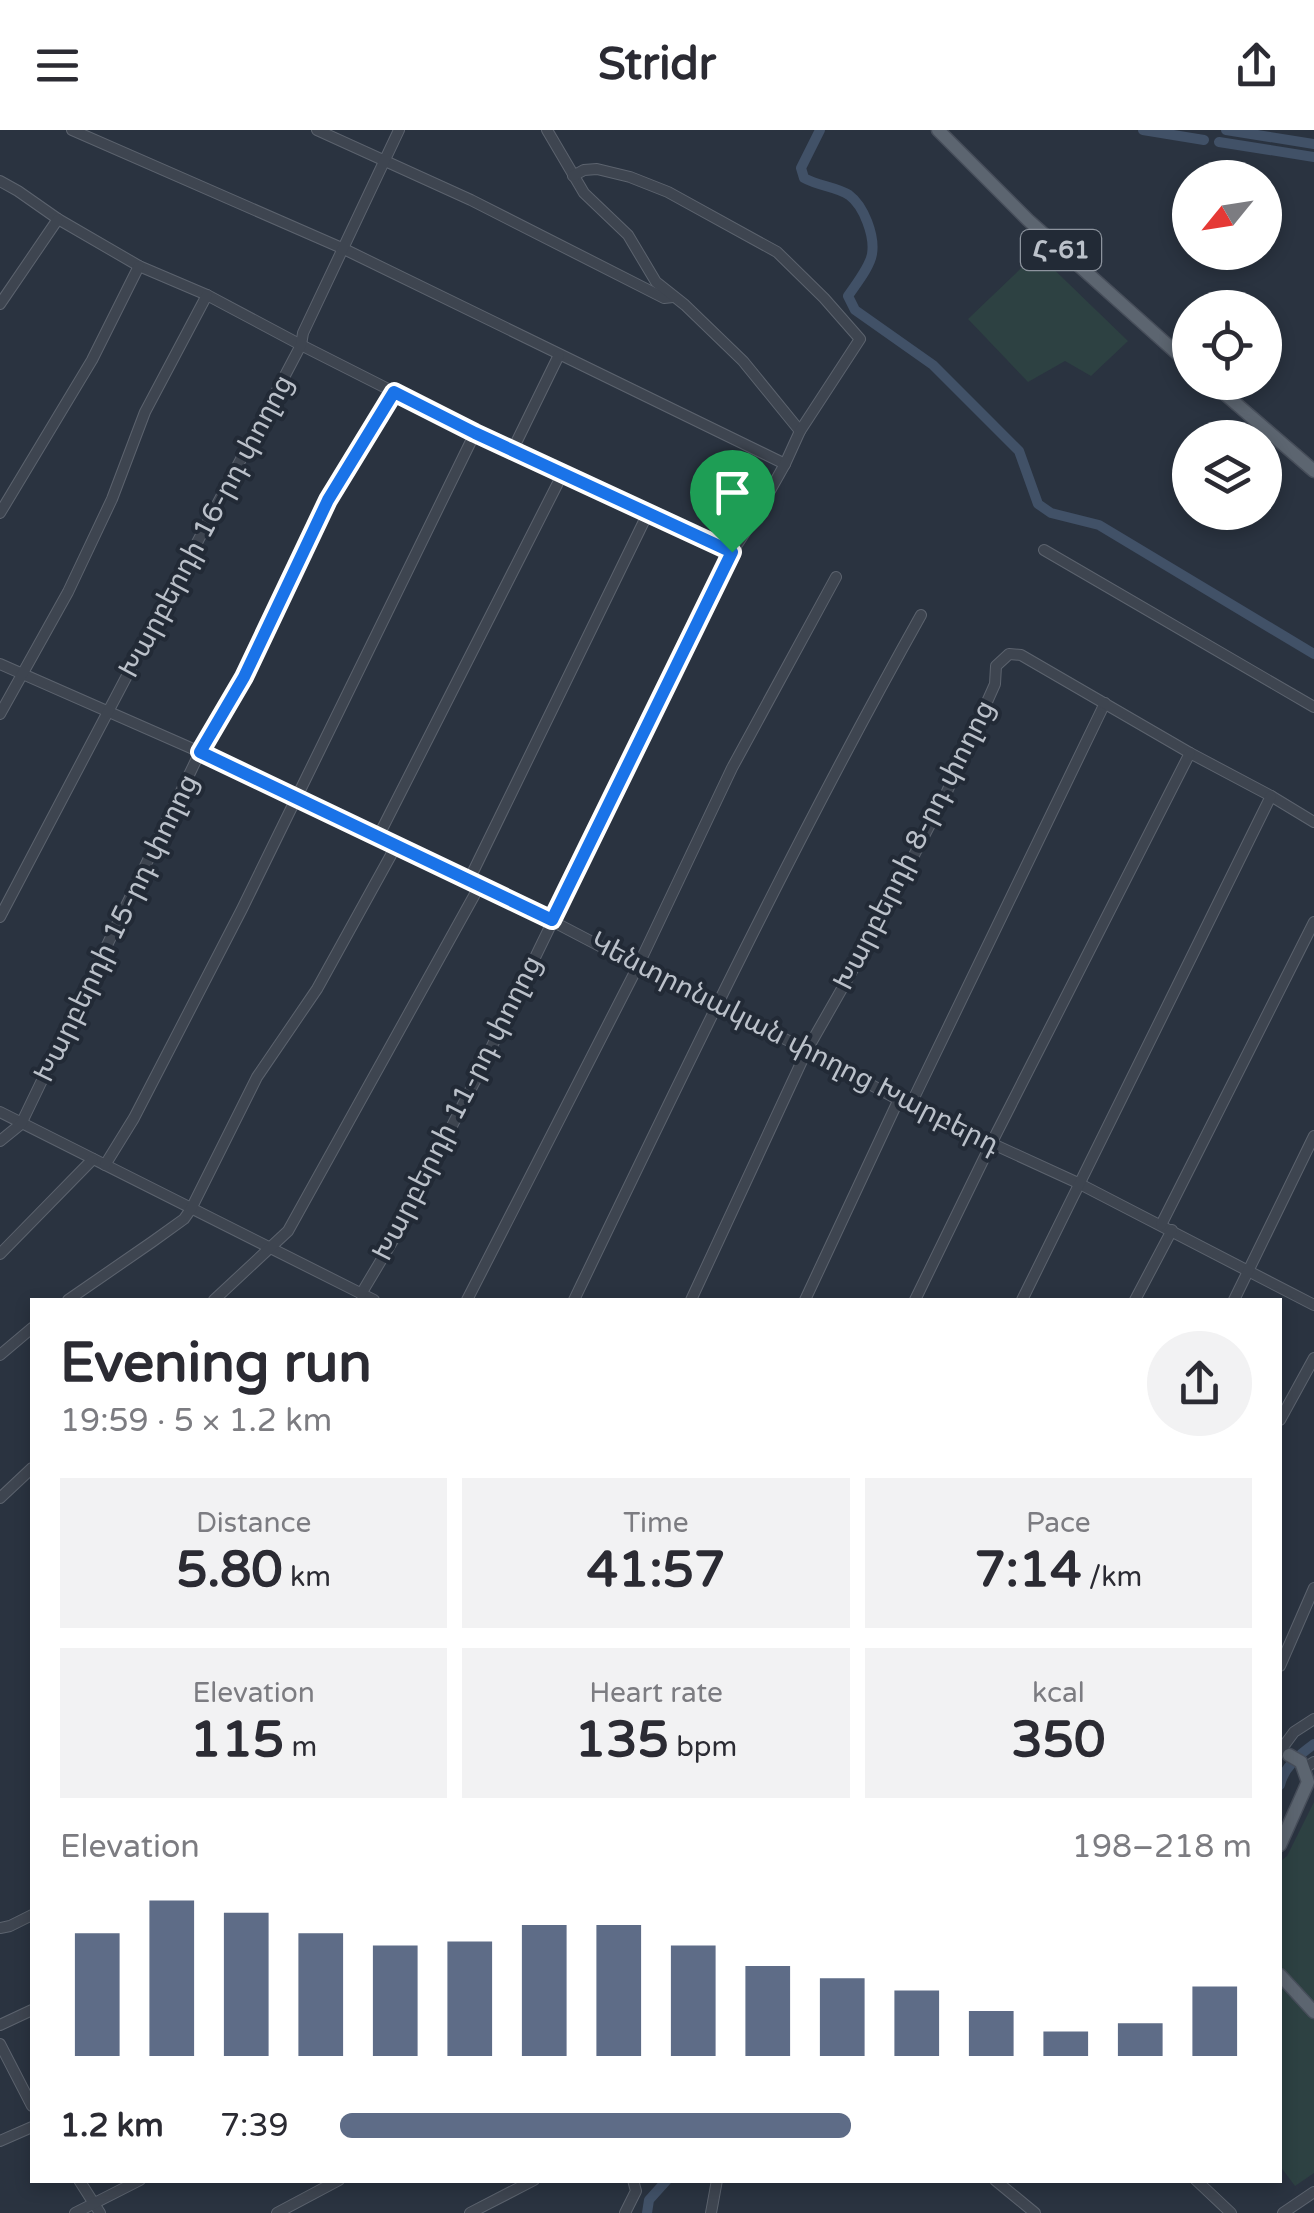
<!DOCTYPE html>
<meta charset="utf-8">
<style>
:root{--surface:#fff;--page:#f2f2f3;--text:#2b2b33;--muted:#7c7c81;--accent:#5e6c87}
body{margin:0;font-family:"Varela Round","Noto Sans Armenian",sans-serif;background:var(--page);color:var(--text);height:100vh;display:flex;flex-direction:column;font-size:38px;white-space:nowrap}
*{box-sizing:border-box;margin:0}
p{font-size:32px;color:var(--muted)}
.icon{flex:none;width:55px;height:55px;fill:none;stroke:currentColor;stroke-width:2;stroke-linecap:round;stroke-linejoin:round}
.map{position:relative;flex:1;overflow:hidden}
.side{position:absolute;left:30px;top:1168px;width:1252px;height:885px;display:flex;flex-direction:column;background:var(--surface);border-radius:0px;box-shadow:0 5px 15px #0003}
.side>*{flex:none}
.needle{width:65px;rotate:240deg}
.fabs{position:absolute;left:1172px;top:30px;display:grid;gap:20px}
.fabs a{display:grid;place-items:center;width:110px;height:110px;border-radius:50%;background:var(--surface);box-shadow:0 5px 15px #0003;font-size:50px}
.pin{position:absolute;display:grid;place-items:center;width:85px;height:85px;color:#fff;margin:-102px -42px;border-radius:50% 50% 50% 0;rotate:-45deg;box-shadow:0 0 10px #0007}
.pin .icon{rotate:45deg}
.round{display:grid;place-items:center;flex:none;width:105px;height:105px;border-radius:52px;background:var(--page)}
.overview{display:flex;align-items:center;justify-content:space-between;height:170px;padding:0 30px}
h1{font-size:55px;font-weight:800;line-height:75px}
.metrics{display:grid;grid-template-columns:repeat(3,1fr);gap:15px;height:170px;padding:10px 30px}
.metrics div{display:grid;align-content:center;border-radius:0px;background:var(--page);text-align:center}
.metrics b{font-size:50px;font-weight:800}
.metrics small{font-size:28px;font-weight:400}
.metrics p{font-size:28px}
.chart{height:280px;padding:20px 30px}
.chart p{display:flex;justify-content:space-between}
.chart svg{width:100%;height:180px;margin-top:10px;stroke:var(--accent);stroke-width:6}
ul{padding:0 30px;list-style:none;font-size:32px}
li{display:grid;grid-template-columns:160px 120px 1fr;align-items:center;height:75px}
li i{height:25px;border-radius:12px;background:var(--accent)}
header{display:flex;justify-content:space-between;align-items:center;height:130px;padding:0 30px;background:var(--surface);font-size:45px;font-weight:800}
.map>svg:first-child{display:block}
</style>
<header><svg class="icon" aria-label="menu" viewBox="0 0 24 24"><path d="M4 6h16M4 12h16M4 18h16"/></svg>Stridr<svg class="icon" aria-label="share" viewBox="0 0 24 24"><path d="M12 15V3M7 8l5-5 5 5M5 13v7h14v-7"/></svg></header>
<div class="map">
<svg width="1314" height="2083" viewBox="0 0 1314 2083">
<rect width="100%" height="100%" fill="#2a3340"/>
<g fill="#2d4142">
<polygon points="1037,123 1128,211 1091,246 1065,231 1028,252 968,189"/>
<polygon points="1314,1672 1314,2043 1295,2056 1280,2036 1280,1732 1287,1726"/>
</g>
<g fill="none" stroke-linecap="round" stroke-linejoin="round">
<g stroke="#415167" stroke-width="10">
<path d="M820 0 801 38 804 48C818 56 837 57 849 65 864 76 875 106 872 124 870 137 856 154 848 166L855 180 933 235 1019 321 1038 374 1051 383 1099 395 1314 524"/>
<polyline points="1143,0 1204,10"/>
<polyline points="1226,0 1314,14"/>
<polyline points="1219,12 1314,27"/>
<path d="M1280 1655C1284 1637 1299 1625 1314 1614"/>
<polyline points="647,2083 649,2070 667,2050"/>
</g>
<defs>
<g id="minor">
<polyline points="72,0 344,119 785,334"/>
<polyline points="317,0 471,70 664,168 673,167"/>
<polyline points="547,0 584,63 628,105 656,152 685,175 743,231 800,301"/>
<polyline points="0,51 18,61 58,89 139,136 207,165 301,215 475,303 732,422"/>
<polyline points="0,174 58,89"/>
<polyline points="513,319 559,225"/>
<polyline points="0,383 92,230 139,136"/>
<polyline points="1044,420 1314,577"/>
<polyline points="0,534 200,622 552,791 638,836 807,920 910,976 1078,1053 1314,1175"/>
<polyline points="0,584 68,462 112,369 145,282 207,165"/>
<polyline points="378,707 563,343"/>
<polyline points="469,750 649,381"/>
<polyline points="0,787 301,215 303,203 399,0"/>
<polyline points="910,976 1105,573"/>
<polyline points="0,982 374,1170"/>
<polyline points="0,1011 21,994 200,622 244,547 328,371 394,262"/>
<polyline points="105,1035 134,988 242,779 475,303"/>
<polyline points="1161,1095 1314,792"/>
<polyline points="0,1124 93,1029"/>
<polyline points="361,1164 395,1107 476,949 732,422 754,389 785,334 800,301 860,209 824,168 777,122 668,62 630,47 597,39 584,40 573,46"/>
<polyline points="68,1170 152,1112 184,1089 191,1079 257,947 317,859 396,716"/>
<polyline points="214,1170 288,1101 480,755"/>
<polyline points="467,1170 638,836 732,638 836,447"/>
<path d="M574 1170C685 939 796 708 921 485"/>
<polyline points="691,1170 807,920 868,813 945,666 995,554 996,536 1009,524 1021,525 1190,623 1271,666 1314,692"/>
<polyline points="805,1170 898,971"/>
<polyline points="915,1170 992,1012 1190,623"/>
<polyline points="1022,1170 1271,666"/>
<polyline points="1135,1170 1172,1100"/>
<polyline points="1234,1170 1314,1006"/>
<polyline points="0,1225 32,1198"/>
<polyline points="1280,1290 1314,1228"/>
<polyline points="0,1368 32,1338"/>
<polyline points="1280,1536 1314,1458"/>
<polyline points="1280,1621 1294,1602 1314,1589"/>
<polyline points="1305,1638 1314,1632"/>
<polyline points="0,1798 10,1796 32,1785"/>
<polyline points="0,1895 32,1880"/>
<polyline points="0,1914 32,1976"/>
<polyline points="0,2011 32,1997"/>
<polyline points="79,2050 100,2083"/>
<polyline points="995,2050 1035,2083"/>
<polyline points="1196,2050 1231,2083"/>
<polyline points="75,2083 140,2050"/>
<polyline points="277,2083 339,2050"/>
<polyline points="470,2083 534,2050"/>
<polyline points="625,2083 636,2061 633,2050"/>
<polyline points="711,2083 717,2050"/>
<polyline points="1283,2083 1314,2062"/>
</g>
<g id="major">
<polyline points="938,0 1028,90 1190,235"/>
<polyline points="1211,252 1314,341"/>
<polyline points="1280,1715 1308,1652 1301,1632 1289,1625"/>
<polyline points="1280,1845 1314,1882"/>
</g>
</defs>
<use href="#minor" stroke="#5c636e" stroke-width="12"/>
<use href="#major" stroke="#474e5a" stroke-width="15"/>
<use href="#minor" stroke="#3e4550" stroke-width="10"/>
<use href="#major" stroke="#5c6570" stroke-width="12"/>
</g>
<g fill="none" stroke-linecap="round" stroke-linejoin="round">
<defs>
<polygon id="route" points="394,262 475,303 732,422 552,790 200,622 244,547 328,370"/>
</defs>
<use href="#route" stroke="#fff" stroke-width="20"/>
<use href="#route" stroke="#1a73e8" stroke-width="12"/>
</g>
<g text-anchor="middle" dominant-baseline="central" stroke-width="8" stroke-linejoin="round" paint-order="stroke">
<rect fill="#222a36" stroke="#8d949e" stroke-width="2.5" x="1021" y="100" width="80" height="40" rx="8"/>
<g font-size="25" font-weight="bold" fill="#bbc1ca">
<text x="1061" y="120">Հ-61</text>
</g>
<g font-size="28" fill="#bbc1ca" stroke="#222a36">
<text transform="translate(206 396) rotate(-62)">Խարբերդի 16-րդ փողոց</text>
<text transform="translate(914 715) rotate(-63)">Խարբերդի 8-րդ փողոց</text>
<text transform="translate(116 798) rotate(-64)">Խարբերդի 15-րդ փողոց</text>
<text transform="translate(795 913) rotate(27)">Կենտրոնական փողոց Խարբերդ</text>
<text transform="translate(457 978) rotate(-63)">Խարբերդի 11-րդ փողոց</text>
</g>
</g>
</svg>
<div class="fabs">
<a><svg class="needle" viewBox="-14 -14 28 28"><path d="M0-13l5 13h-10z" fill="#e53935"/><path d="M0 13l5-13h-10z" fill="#7c7c81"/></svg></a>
<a><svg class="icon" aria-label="locate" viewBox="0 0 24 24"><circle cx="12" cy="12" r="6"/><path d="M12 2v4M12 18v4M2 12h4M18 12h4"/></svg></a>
<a><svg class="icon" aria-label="layers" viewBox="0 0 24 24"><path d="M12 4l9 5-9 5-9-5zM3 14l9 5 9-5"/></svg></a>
</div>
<div class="pin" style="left:732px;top:422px;background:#1e9e55"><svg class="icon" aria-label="arrive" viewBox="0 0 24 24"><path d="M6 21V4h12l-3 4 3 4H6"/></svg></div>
<section class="side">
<div class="overview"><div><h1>Evening run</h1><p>19:59 · 5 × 1.2 km</p></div><a class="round"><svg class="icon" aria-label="share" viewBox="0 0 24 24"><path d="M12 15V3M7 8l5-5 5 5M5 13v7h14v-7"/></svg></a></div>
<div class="metrics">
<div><p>Distance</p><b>5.80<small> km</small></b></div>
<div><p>Time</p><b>41:57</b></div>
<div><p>Pace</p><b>7:14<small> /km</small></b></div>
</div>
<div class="metrics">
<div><p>Elevation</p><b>115<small> m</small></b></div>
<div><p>Heart rate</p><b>135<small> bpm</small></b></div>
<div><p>kcal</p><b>350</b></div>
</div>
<div class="chart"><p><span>Elevation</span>198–218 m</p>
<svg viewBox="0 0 160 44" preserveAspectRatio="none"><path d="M5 44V14M15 44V6M25 44V9M35 44V14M45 44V17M55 44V16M65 44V12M75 44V12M85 44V17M95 44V22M105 44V25M115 44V28M125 44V33M135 44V38M145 44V36M155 44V27"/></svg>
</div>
<ul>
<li><b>1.2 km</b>7:39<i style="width:56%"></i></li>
</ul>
</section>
</div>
